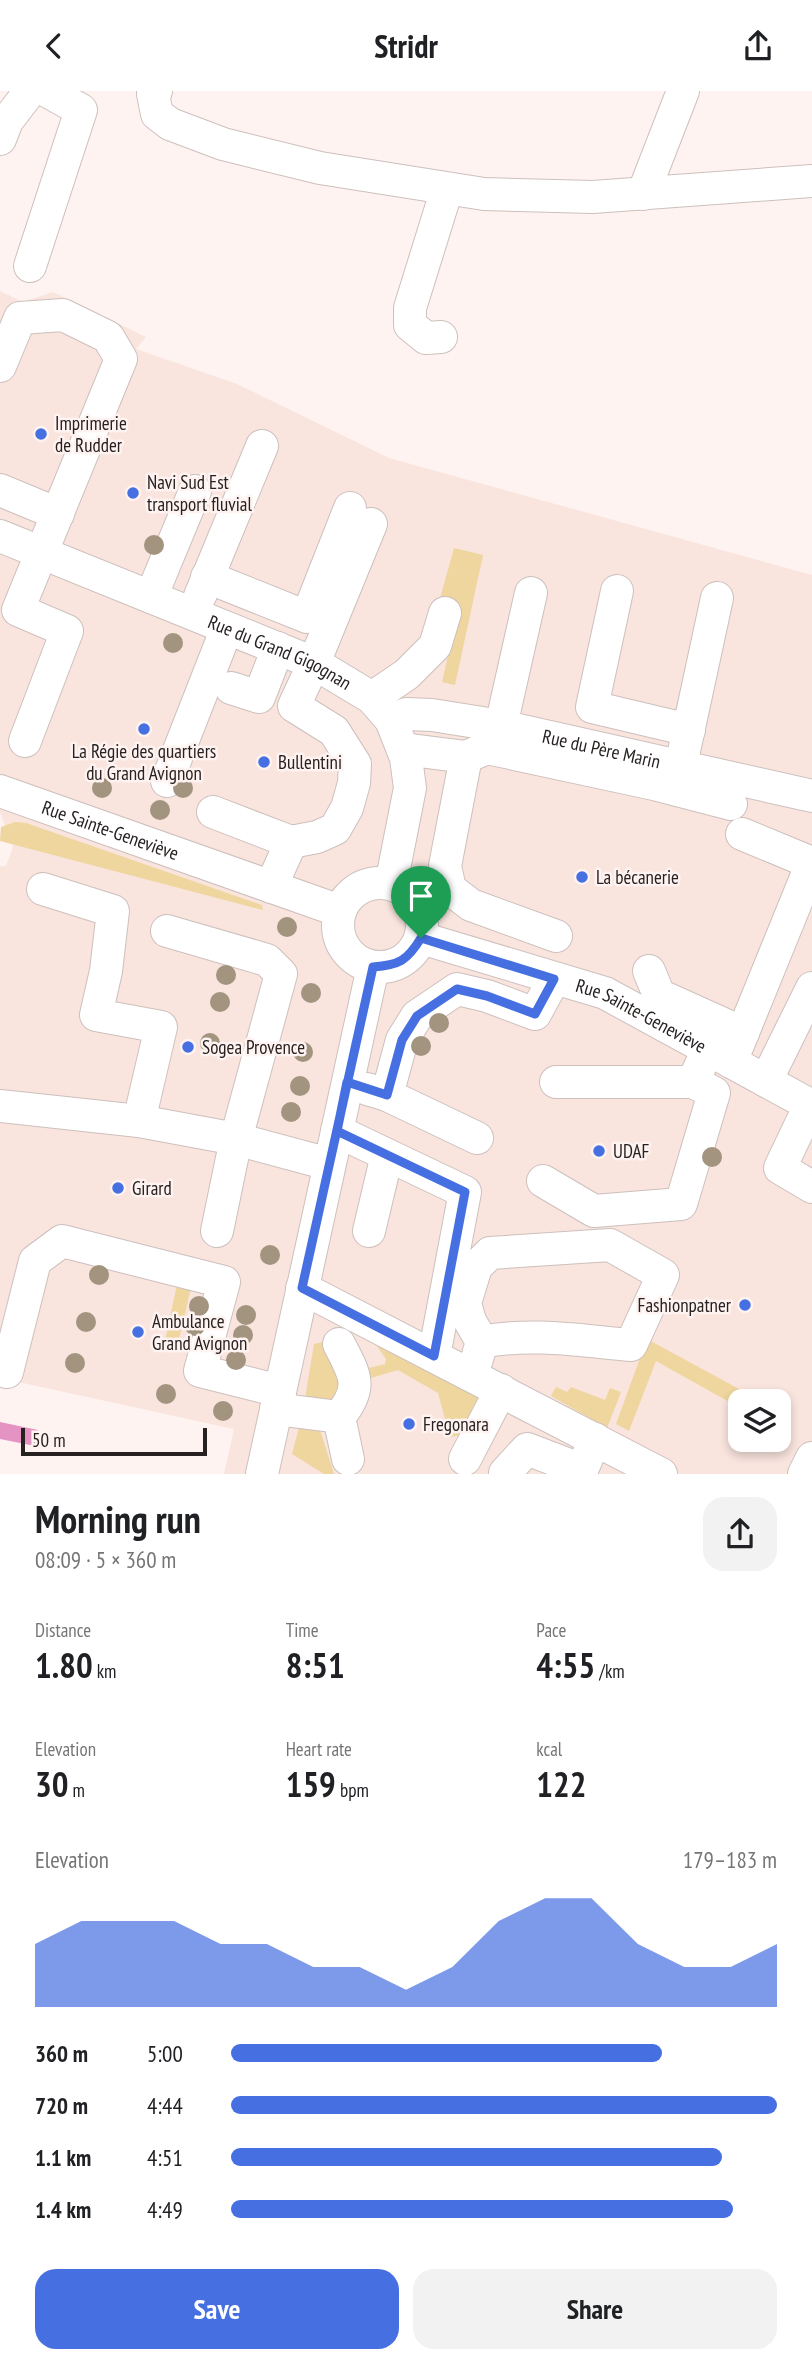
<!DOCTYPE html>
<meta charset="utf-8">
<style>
:root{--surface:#fff;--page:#f2f2f2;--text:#202124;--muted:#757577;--accent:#466fe2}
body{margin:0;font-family:"PT Sans Narrow",sans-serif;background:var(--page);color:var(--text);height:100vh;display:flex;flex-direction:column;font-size:26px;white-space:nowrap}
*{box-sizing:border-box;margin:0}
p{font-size:23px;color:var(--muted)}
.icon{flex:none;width:38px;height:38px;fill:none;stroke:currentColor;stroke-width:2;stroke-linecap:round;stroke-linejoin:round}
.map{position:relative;height:1383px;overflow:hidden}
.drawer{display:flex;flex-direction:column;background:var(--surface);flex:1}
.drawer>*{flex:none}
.controls{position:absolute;left:728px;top:1298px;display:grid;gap:14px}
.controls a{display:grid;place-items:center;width:63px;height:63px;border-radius:14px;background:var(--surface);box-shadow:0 4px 10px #0003;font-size:35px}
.scale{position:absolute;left:21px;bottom:18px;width:186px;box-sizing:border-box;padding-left:7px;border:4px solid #272221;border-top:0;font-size:19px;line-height:24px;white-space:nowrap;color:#272221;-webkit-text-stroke:5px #fef3f0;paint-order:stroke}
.pin{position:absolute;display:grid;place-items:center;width:60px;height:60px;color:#fff;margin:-72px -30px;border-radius:50% 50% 50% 0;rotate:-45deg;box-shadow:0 0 7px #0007}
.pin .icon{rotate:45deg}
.round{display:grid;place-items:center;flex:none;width:74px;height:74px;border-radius:21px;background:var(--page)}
.headline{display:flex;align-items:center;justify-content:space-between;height:119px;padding:0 35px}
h1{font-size:38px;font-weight:600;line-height:52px}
.figures{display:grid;grid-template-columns:repeat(3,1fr);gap:10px;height:119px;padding:7px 35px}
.figures div{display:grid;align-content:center}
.figures b{font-size:35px;font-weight:600}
.figures small{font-size:19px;font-weight:400}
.figures p{font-size:19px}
.chart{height:196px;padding:14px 35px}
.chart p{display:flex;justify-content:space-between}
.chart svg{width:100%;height:126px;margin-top:7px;fill:var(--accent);opacity:.7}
.cta{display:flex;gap:14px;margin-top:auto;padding:14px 35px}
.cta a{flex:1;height:80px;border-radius:21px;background:var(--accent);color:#fff;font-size:28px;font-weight:600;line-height:80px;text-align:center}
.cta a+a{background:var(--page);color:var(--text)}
ul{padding:0 35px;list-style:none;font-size:23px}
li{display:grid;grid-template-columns:112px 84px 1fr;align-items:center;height:52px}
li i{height:18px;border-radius:9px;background:var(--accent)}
header{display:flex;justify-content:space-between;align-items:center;height:91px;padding:0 35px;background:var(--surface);font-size:32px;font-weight:600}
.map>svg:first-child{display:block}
</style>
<header><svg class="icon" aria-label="back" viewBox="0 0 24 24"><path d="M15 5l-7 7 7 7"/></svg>Stridr<svg class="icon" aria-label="share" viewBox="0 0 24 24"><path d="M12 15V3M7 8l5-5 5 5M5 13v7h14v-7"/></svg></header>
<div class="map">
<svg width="812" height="1383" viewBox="0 0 812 1383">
<rect width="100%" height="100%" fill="#fef3f0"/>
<path fill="#f9e4de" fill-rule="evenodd" d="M0 200 23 211 53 201 146 246 136 258 237 293 389 367 812 484V1383H224L234 1338 0 1287V775H6L13 756 0 721ZM740 1311H779V1349H740Z"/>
<g fill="#eed69e">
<polygon points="454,457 483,464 455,594 442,591 459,517 439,511"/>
<polygon points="15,731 26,732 262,814 263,819 0,750 1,736"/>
<polygon points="178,1189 192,1192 176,1261 163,1259"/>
<polygon points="647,1248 763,1311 740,1311 740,1317 656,1270 629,1340 616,1333"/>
<path d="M327 1250 342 1293C332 1313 326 1315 304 1314L314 1253Z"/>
<polygon points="375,1252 475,1300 481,1320 469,1343 450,1346 438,1302 398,1279 371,1287 369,1277 385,1273 386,1268"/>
<polygon points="556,1296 567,1301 571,1296 605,1309 610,1297 621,1301 607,1337 551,1305"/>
<polygon points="300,1333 320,1339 334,1383 324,1383 292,1363"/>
</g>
<polygon fill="#e493c3" points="0,1331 38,1339 35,1355 0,1348"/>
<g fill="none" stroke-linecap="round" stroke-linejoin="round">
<defs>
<g id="minor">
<polyline points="156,0 153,3 157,23 170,33 223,53 320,77 484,103 593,106 812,90"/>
<polyline points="0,48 7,30 30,0"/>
<polyline points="643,103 683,0"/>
<polyline points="30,175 81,19 47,0"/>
<polyline points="441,246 426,247 410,234 410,217 447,98"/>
<polyline points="0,275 20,227 63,224 108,246 121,268 18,519 67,540 25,650"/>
<polyline points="0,399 58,423"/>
<path id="s1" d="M0 445 314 572 372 607 391 629 406 667 410 697 391 793"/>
<polyline points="207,486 307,526 350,417"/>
<polyline points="617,500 592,616 689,639"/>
<polyline points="200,505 262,355"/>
<polyline points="151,506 195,400"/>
<polyline points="231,597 259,606 278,557"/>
<polyline points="372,607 407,583 435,555 445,522"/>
<path id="s2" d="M391 629 406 623 432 624 501 635 812 705"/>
<polyline points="501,635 531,502"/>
<polyline points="403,658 466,666 445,775 450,798 471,814 556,845"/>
<polyline points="684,660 717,507"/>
<polyline points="466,666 487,657 654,693 731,713"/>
<polyline points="167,690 227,537"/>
<path id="s3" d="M0 700 340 820"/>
<polyline points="213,721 291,751 271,796"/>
<polyline points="291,751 317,746 335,738 347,717 354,692 355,673 334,640 294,615 314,572 371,433"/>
<circle cx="380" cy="834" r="42"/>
<polyline points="43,798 113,820 106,880 96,924 161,936 139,1030"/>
<polyline points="167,840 267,869 281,883 236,1048 217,1140"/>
<path id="s4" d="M421 847 605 902 812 1015"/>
<polyline points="649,880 659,904 743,942"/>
<polyline points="731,971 812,772 742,743"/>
<polyline points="766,990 812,897"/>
<polyline points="556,991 693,991"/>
<polyline points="367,998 387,1004 477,1047"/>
<polyline points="387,1004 402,949 417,925 457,898 487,905 535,923 554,888"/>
<polyline points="810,1014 780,1077 812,1096"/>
<polyline points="0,1015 139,1030 236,1048 329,1073"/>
<polyline points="337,1040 465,1101 434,1265"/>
<polyline points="543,1090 594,1120 681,1113 714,1002 693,991 708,958"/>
<polyline points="369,1140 387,1064"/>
<polyline points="302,1197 661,1383"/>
<polyline points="7,1281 35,1170 62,1150 224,1191 200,1280 280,1300"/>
<path d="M472 1284 482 1251 470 1230 465 1212 476 1176 490 1162 610 1154 663 1184 631 1254C582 1250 532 1241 482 1251"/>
<polyline points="276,1318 339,1326 348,1368"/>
<path d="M339 1326C364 1296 355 1284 339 1253"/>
<polyline points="465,1368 501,1299"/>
<polyline points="505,1382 527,1358 582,1379 595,1348"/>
<polyline points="262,1383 373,876"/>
<polyline points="804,1383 812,1367"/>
</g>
</defs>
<use href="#minor" stroke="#cdc0bd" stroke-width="34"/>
<use href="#minor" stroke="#fff" stroke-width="32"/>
</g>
<g fill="#a2947f">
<circle cx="154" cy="454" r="10"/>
<circle cx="173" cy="552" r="10"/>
<circle cx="102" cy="697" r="10"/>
<circle cx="183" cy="697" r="10"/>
<circle cx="160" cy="719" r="10"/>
<circle cx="287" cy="836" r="10"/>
<circle cx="226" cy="884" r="10"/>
<circle cx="311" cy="902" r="10"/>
<circle cx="220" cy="911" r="10"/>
<circle cx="439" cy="932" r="10"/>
<circle cx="210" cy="952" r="10"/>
<circle cx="421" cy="955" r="10"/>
<circle cx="303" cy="961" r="10"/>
<circle cx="300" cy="995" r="10"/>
<circle cx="291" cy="1021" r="10"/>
<circle cx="712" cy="1066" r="10"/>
<circle cx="270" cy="1164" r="10"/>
<circle cx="99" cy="1184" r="10"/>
<circle cx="199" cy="1215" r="10"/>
<circle cx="246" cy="1224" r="10"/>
<circle cx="86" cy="1231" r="10"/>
<circle cx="195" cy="1235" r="10"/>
<circle cx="243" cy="1244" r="10"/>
<circle cx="236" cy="1269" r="10"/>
<circle cx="75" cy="1272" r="10"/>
<circle cx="166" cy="1303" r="10"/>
<circle cx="223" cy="1320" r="10"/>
</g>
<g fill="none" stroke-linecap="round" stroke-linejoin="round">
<defs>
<path id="route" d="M421 847C407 870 399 874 373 876 350 983 326 1090 302 1197L434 1265 465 1101 337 1040 347 991 387 1004 402 949 417 925 457 898 487 905 535 923 554 888 421 847"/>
</defs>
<use href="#route" stroke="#fff" stroke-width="14"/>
<use href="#route" stroke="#466fe2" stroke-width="9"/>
</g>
<g fill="#466fe2" stroke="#fef3f0" stroke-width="2.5">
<circle cx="41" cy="343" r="7"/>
<circle cx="133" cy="402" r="7"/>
<circle cx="144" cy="638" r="7"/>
<circle cx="264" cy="671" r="7"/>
<circle cx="582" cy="786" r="7"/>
<circle cx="188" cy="956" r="7"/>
<circle cx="599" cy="1060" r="7"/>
<circle cx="118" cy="1097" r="7"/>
<circle cx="745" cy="1214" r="7"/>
<circle cx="138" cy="1241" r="7"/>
<circle cx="409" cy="1333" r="7"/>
</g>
<g text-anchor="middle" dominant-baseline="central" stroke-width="5" stroke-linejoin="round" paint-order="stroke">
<g font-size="19" fill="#272221" stroke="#fef3f0" text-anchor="start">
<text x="55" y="332">Imprimerie<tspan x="55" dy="22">de Rudder</tspan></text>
<text x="147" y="391">Navi Sud Est<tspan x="147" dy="22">transport fluvial</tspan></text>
<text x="144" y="660" text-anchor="middle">La Régie des quartiers<tspan x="144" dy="22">du Grand Avignon</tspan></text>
<text x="278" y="671">Bullentini</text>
<text x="596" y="786">La bécanerie</text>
<text x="202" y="956">Sogea Provence</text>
<text x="613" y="1060">UDAF</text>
<text x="132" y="1097">Girard</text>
<text x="731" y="1214" text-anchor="end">Fashionpatner</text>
<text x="152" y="1230">Ambulance<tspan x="152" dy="22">Grand Avignon</tspan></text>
<text x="423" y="1333">Fregonara</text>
</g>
<g font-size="19" fill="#272221" stroke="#fef3f0">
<text stroke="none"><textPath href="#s1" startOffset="303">Rue du Grand Gigognan</textPath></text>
<text stroke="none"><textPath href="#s2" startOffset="215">Rue du Père Marin</textPath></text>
<text stroke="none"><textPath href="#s3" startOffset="117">Rue Sainte-Geneviève</textPath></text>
<text stroke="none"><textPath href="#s4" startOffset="234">Rue Sainte-Geneviève</textPath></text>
</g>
</g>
</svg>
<div class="controls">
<a><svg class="icon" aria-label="layers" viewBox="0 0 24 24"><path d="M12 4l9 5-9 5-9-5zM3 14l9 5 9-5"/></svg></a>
</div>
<div class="scale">50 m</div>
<div class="pin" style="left:421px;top:847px;background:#1e9e55"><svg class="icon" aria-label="arrive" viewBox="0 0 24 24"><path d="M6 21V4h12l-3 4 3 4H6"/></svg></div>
</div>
<section class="drawer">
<div class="headline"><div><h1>Morning run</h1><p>08:09 · 5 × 360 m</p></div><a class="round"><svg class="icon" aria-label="share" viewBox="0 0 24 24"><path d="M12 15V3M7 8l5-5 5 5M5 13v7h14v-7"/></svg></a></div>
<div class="figures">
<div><p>Distance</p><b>1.80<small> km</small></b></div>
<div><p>Time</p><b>8:51</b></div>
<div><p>Pace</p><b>4:55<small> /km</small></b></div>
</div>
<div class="figures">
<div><p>Elevation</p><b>30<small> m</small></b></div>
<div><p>Heart rate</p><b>159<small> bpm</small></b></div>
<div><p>kcal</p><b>122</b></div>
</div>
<div class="chart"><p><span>Elevation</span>179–183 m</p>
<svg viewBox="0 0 160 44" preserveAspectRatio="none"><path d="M0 44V22L10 14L20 14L30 14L40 22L50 22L60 30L70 30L80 38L90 30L100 14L110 6L120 6L130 22L140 30L150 30L160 22V44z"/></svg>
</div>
<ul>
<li><b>360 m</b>5:00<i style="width:79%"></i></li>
<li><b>720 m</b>4:44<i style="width:100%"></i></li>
<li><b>1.1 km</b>4:51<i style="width:90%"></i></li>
<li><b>1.4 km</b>4:49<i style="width:92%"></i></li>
</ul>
<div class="cta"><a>Save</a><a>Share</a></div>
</section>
